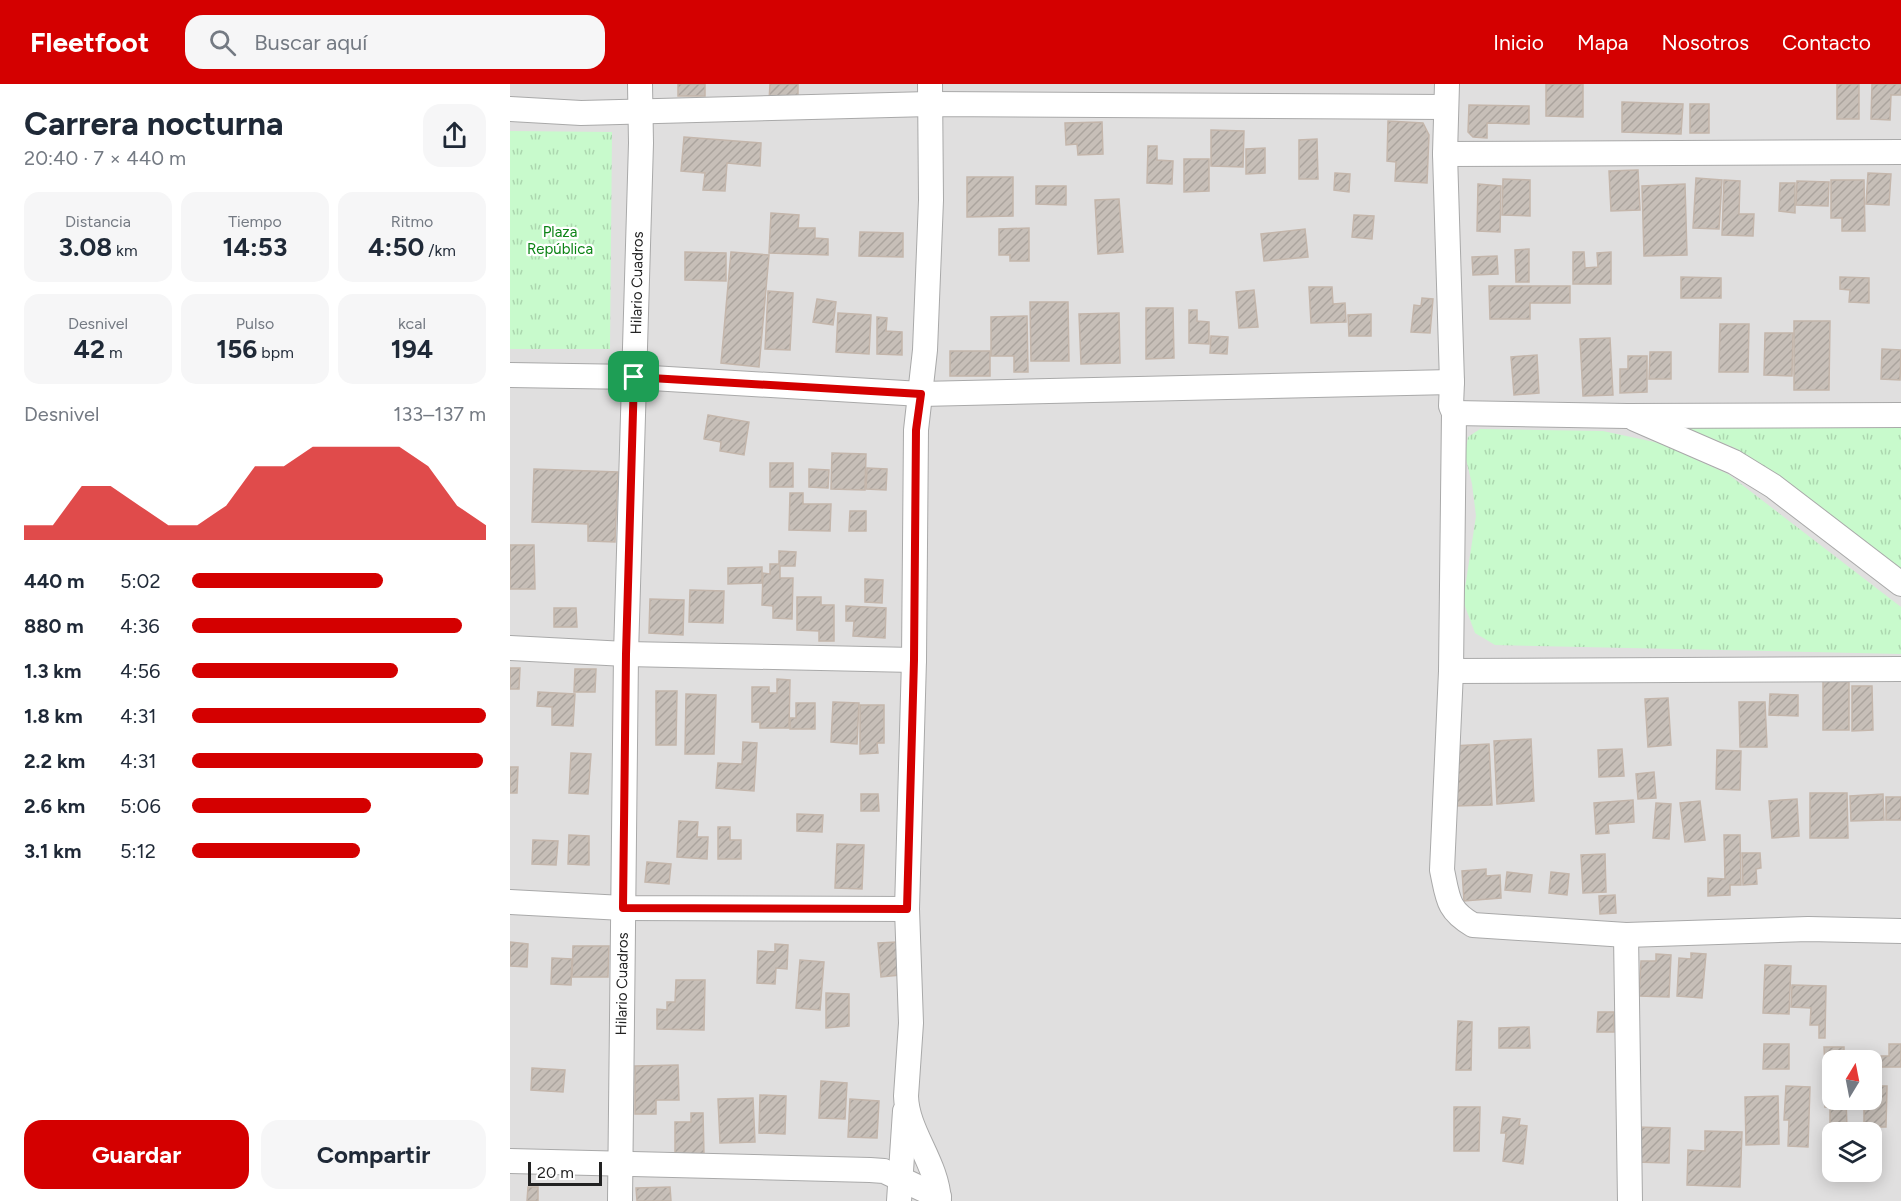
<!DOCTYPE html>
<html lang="es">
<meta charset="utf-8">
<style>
:root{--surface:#fff;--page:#f6f6f7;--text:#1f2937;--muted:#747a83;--accent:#d40000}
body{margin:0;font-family:Figtree,sans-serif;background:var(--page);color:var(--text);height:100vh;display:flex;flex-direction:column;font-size:22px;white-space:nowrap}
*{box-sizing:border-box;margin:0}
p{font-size:20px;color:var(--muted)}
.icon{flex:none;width:33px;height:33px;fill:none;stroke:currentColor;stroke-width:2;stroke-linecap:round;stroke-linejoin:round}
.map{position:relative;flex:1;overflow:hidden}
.sheet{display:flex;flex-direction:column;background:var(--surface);width:510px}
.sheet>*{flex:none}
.needle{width:39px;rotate:10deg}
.buttons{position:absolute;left:1312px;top:966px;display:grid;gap:12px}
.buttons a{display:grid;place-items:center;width:60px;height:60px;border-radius:12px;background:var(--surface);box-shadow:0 3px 15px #0003;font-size:30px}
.scale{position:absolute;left:18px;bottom:15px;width:74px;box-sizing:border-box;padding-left:6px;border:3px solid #222;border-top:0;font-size:16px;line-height:21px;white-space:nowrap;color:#222;-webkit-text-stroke:4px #fff;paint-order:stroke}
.pin{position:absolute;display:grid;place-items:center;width:51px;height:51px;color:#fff;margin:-26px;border-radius:12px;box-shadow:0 3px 9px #0006}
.round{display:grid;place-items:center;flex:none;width:63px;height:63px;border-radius:18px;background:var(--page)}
.head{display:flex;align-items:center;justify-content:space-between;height:102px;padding:0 24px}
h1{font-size:33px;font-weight:700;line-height:45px}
.stats{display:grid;grid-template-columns:repeat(3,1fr);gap:9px;height:102px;padding:6px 24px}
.stats div{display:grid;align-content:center;border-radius:15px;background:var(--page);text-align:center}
.stats b{font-size:26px;font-weight:700}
.stats small{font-size:16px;font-weight:400}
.stats p{font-size:16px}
.chart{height:168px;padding:12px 24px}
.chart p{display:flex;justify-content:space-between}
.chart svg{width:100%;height:108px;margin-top:6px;fill:var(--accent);opacity:.7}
.action{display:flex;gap:12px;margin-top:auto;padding:12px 24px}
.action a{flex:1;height:69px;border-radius:18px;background:var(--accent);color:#fff;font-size:24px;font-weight:700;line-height:69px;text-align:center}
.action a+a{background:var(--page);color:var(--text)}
ul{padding:0 24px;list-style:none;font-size:20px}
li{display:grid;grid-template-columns:96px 72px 1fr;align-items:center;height:45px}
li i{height:15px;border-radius:8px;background:var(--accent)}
header{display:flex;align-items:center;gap:36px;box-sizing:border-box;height:84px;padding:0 30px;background:var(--accent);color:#fff}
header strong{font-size:28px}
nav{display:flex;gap:33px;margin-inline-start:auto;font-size:21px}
.search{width:420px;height:54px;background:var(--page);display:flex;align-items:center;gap:15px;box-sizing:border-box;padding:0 21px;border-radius:18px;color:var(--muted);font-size:22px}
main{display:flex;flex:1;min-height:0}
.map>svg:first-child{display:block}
</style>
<header>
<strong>Fleetfoot</strong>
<div class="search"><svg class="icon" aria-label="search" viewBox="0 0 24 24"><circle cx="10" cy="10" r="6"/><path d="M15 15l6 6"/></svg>Buscar aquí</div>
<nav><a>Inicio</a><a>Mapa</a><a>Nosotros</a><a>Contacto</a></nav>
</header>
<main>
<section class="sheet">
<div class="head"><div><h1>Carrera nocturna</h1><p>20:40 · 7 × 440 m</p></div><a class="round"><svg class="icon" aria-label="share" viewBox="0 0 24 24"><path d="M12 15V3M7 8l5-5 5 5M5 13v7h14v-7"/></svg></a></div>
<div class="stats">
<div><p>Distancia</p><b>3.08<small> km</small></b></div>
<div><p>Tiempo</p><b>14:53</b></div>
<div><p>Ritmo</p><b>4:50<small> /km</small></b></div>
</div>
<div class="stats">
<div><p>Desnivel</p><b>42<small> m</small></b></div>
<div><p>Pulso</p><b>156<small> bpm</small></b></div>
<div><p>kcal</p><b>194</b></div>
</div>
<div class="chart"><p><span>Desnivel</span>133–137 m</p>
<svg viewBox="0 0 160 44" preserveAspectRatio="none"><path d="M0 44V38L10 38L20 22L30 22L40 30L50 38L60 38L70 30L80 14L90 14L100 6L110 6L120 6L130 6L140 14L150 30L160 38V44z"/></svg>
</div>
<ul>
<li><b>440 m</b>5:02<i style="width:65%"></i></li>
<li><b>880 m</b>4:36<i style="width:92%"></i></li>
<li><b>1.3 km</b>4:56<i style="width:70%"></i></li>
<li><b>1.8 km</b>4:31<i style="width:100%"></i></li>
<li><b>2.2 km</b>4:31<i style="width:99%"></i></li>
<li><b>2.6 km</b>5:06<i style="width:61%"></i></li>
<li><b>3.1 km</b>5:12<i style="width:57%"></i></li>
</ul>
<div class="action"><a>Guardar</a><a>Compartir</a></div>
</section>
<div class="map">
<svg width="1391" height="1117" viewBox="0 0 1391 1117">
<defs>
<pattern id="park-tufts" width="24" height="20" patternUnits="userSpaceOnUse" patternTransform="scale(1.5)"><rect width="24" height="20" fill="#c8facc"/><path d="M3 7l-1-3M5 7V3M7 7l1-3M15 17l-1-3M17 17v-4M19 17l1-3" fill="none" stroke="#acd6af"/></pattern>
<pattern id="building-hatch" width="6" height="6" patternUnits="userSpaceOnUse" patternTransform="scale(1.5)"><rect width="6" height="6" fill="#c7bfb8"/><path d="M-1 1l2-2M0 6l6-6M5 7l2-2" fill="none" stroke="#aba49e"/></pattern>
</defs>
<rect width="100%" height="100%" fill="#f2efe9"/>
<path fill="#e0dfdf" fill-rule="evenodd" d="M0 0H1391V1117H0ZM1323 976H1362V1016H1323ZM1323 1048H1362V1088H1323Z"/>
<g fill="url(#park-tufts)">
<polygon points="0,47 102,48 100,265 0,265"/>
<polygon points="1167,340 1391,342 1391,486 1262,388 1225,364"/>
<polygon points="970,345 1093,347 1149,359 1218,390 1391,523 1391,570 985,561 965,549 953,517 966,432 962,400 955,371 958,353"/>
</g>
<g fill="url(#building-hatch)" stroke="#c4b6ab" stroke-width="1.5">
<rect x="168" y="0" width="27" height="12"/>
<polygon points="260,0 288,0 288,17 259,17"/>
<polygon points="1036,0 1073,0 1073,33 1036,32"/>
<rect x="1327" y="0" width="22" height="35"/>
<polygon points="1362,0 1391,0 1391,11 1381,11 1380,36 1361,35"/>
<polygon points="1112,18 1173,20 1171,50 1112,48"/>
<rect x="1180" y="20" width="19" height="29"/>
<polygon points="959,21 1019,22 1019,40 977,39 977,54 963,53 958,48"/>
<polygon points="878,37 913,39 919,51 917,99 885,97 886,78 877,77"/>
<polygon points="592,38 593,70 568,71 567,60 556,61 555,39"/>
<polygon points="701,46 734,47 733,83 701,82"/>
<polygon points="174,53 251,59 250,82 217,79 215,107 193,106 195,89 171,87"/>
<polygon points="807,55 808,95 789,95 789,56"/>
<polygon points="638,62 647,62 647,76 663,77 662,100 637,99"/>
<polygon points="755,64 755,89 736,90 736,65"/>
<polygon points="674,75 699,75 699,107 674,108"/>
<polygon points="1128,86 1130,126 1101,127 1099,87"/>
<polygon points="825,89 840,90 839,108 824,106"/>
<polygon points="1358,89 1381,90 1379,121 1356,120"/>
<polygon points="457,93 503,93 503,132 457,133"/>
<polygon points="1186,94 1212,96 1209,145 1183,144"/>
<polygon points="993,95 1020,96 1020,132 992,131"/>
<polygon points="1214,96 1230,97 1229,130 1244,130 1243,152 1212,151"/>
<polygon points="1321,96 1354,96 1355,147 1332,147 1332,134 1321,134"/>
<polygon points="1287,97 1319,98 1318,122 1286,121"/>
<polygon points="1270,99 1285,99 1285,129 1269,127"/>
<polygon points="968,100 991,102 990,148 967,147"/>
<polygon points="1175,100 1177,171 1134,172 1132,102"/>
<polygon points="526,102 556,102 556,121 526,120"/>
<polygon points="609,115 613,168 588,170 585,116"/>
<polygon points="261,129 289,131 288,144 305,144 305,154 318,155 318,171 259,169"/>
<polygon points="844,131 864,132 862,155 842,153"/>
<polygon points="519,144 519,177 500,177 500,171 489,171 489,145"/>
<polygon points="795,145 798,173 754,177 751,150"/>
<polygon points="350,148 393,149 393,173 349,172"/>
<polygon points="1019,165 1019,198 1006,198 1005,166"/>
<polygon points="175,168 216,169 216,197 175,196"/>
<polygon points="221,168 259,171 249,283 211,279"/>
<polygon points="1063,168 1074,168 1075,184 1088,183 1087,169 1101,168 1101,200 1063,200"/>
<polygon points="987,172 988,190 963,191 962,173"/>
<polygon points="1171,193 1211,194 1211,214 1171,214"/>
<polygon points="1330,193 1359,194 1359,219 1339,218 1340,206 1330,205"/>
<polygon points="979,202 1060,202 1060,219 1020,219 1020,235 980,235"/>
<polygon points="799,203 822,203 823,220 835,219 836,238 801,239"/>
<polygon points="744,206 748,243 729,244 726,208"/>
<polygon points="258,207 283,209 280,266 255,265"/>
<polygon points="912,214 923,215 920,249 901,248 904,221 911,222"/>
<polygon points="307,215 326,218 323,241 303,238"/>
<polygon points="520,218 558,218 559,277 521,277"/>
<polygon points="636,224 663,224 664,274 636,275"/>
<polygon points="679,226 687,226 687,237 699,238 699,260 679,259"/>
<polygon points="328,229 361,231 359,270 326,268"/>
<polygon points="609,229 610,279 571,280 569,230"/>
<polygon points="861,230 861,252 839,252 838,231"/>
<polygon points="517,232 518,288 504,288 504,272 481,272 481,233"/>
<polygon points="367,233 377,234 376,247 392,248 392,271 367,270"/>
<polygon points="1284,237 1320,237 1319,306 1284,306"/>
<polygon points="1210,240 1239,240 1238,288 1209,288"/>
<polygon points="1255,249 1283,249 1282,292 1254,291"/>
<polygon points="701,252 718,253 717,270 700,269"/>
<polygon points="1100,254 1103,311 1073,312 1070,255"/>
<polygon points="1372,265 1391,266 1390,296 1371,295"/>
<rect x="440" y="267" width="40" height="25"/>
<polygon points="1140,268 1161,268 1161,295 1139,295"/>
<polygon points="1027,271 1029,309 1004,311 1001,273"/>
<polygon points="1118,272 1137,272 1137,308 1110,309 1110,285 1118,285"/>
<polygon points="198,331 239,338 234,371 210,367 211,358 194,355"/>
<polygon points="322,369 356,370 355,406 321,405"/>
<rect x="260" y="379" width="23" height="24"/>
<polygon points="357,384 377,385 376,406 356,405"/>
<polygon points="24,385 108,388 105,458 78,457 78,440 22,438"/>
<polygon points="299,385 319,386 318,404 299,403"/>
<polygon points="280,409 293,409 293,420 321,420 320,447 279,446"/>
<polygon points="340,427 356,427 356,447 339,447"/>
<polygon points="0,461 24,461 25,505 0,505"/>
<polygon points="269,467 286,468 285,482 270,482 270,494 283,494 282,535 263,534 263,522 252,521 253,489 260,490 260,480 269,480"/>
<polygon points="252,483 252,499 218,500 218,484"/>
<polygon points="355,495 373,496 372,519 355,518"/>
<polygon points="180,506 214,507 213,539 179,538"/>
<polygon points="287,513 311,513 311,521 324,521 324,557 309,557 309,547 287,546"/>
<polygon points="140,515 174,516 173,551 139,549"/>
<polygon points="336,522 376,524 375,554 343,552 344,537 336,537"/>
<polygon points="44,524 66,524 67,543 44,543"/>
<polygon points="0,584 10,584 9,605 0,605"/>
<polygon points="65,585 86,585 85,608 64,608"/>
<polygon points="267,595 280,596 279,644 250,644 250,638 242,638 242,603 259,603 259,609 267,609"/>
<polygon points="1313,597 1339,598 1339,646 1313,646"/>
<polygon points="1342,602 1362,602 1363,646 1342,647"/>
<polygon points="146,607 167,607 166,661 146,661"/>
<polygon points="28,608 65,610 63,642 42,641 42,623 27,622"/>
<polygon points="176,610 206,611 204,670 175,670"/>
<polygon points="1260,610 1288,611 1288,632 1259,631"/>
<polygon points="1158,614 1161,661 1138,663 1135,615"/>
<polygon points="323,618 349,619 347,660 321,658"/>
<polygon points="1229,618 1255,618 1257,663 1230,663"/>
<polygon points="286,619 305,619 305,645 280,645 280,634 286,634"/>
<polygon points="350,621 374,621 374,659 367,659 368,669 350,670"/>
<polygon points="1021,655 1024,717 987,720 984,657"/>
<polygon points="233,658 247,659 244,707 206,704 208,679 232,680"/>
<polygon points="979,660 982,721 944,722 942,662"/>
<polygon points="1112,665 1114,692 1089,693 1088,666"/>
<polygon points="1207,666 1231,667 1230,706 1206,705"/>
<polygon points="61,669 81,670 78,710 59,709"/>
<polygon points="0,683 8,683 7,709 0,709"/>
<polygon points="1144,688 1146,714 1128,715 1126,690"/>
<polygon points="1300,709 1337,709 1338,754 1300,754"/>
<polygon points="351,710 368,710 369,727 351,727"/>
<polygon points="1373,710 1374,736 1341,737 1340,712"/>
<rect x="1376" y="713" width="15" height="23"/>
<polygon points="1287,715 1289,752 1262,754 1259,717"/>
<polygon points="1123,716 1124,738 1098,740 1099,749 1086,750 1084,719"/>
<polygon points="1190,717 1195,756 1175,758 1170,719"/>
<polygon points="1146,719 1161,720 1159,755 1143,754"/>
<polygon points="287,730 313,731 312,748 287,747"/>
<polygon points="169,737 188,738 187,753 198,753 197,775 167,773"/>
<polygon points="208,743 220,743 220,756 231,756 231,775 208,775"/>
<polygon points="59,751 79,752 79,781 58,780"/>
<polygon points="1214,751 1230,751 1231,801 1220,801 1220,811 1198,812 1198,794 1215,795"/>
<polygon points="23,756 48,757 46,781 22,780"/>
<polygon points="327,760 354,761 352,805 325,804"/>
<polygon points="1232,769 1250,769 1251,784 1246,785 1247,800 1233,801"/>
<polygon points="1095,770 1096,808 1073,809 1071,771"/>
<polygon points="137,778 161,780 159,800 135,798"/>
<polygon points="976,785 976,792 990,791 991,814 954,817 952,787"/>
<polygon points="997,788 1022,791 1020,808 995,806"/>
<polygon points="1041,788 1059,790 1057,811 1039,809"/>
<polygon points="1105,811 1106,829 1090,830 1089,812"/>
<polygon points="0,858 18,860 17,883 0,882"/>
<polygon points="387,858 390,891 371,893 368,859"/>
<polygon points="265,860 278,861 277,885 266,884 265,900 247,899 248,867 265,868"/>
<polygon points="63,862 99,862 98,893 62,893"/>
<polygon points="1181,869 1196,870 1192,914 1167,912 1169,874 1181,875"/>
<polygon points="1146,870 1161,871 1159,913 1129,912 1131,877 1146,877"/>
<polygon points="42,874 62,875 61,901 41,900"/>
<polygon points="290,876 314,878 310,926 286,924"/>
<polygon points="1255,881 1281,882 1279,930 1253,929"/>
<polygon points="166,896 195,896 194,946 147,945 147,925 157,926 157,918 165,918"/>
<polygon points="1282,901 1316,902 1315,954 1309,954 1309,941 1300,941 1301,924 1281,923"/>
<polygon points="316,909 339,910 339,942 316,944"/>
<polygon points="1088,928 1104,928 1104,948 1087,948"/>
<polygon points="948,937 962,938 961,986 946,986"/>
<polygon points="1019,943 1020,964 989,964 989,944"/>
<polygon points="1254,960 1279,960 1279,985 1253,985"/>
<polygon points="1379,960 1391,960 1391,983 1370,983 1370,972 1379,972"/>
<polygon points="1314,963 1334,963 1334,976 1323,976 1323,983 1315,983"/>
<polygon points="168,981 169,1016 146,1016 146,1030 125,1030 125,982"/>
<polygon points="22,984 55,986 53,1008 21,1006"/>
<polygon points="311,997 337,999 335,1035 309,1034"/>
<polygon points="1276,1002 1300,1003 1298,1063 1278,1062 1279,1036 1274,1036"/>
<polygon points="1362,1002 1377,1002 1376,1043 1354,1043 1354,1016 1362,1016"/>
<polygon points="1323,1007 1323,1016 1336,1016 1337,1044 1320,1044 1320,1023 1315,1023 1314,1008"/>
<polygon points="250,1011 276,1012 275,1050 249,1049"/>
<polygon points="1268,1012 1269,1060 1236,1061 1235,1013"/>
<polygon points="243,1014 245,1058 210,1059 208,1015"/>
<polygon points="340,1015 369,1017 367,1054 338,1053"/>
<polygon points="944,1023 970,1023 969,1067 944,1067"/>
<polygon points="181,1029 193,1029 194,1071 165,1071 165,1038 181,1038"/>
<polygon points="993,1033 1010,1035 1009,1041 1017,1042 1013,1080 993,1077 996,1049 991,1049"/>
<polygon points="1126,1043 1160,1044 1159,1079 1125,1078"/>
<polygon points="1195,1047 1232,1048 1230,1103 1177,1101 1178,1066 1195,1067"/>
<polygon points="18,1103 28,1103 28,1117 17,1117"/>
<polygon points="160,1103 161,1117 127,1117 126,1104"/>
</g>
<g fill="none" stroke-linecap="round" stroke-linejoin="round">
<defs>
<g id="minor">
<path d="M420 0 421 116 415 266 406 346 404 576 397 825 401 939 396 1012C397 1048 427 1078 429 1117"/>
<path d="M937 0 935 70 942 298 941 322 944 329 941 587 932 786C938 814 937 826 963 841L1116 851 1298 845 1391 847"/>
<polyline points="0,25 71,29 420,20 936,23"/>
<polyline points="935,70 1391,68"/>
<polyline points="0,291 125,293 411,310 942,298"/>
<polyline points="944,329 1117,332 1391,331"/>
<polyline points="1125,335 1224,378 1263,402 1391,500"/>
<polyline points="0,564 116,570 404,576"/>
<polyline points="941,587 1391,585"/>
<polyline points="0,818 113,824 397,825"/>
<polyline points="1116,851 1120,1117"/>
<polyline points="0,1077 360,1086 374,1087 429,1113"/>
<polyline points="110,1117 116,570 131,59 130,0"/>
<polyline points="389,1117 395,1027"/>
</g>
</defs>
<use href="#minor" stroke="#a9a9a9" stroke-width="26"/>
<use href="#minor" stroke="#fff" stroke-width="24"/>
</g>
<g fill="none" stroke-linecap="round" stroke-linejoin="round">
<defs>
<polygon id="route" points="124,293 411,310 406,346 404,576 397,825 113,824 116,570"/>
</defs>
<use href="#route" stroke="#fff" stroke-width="12"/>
<use href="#route" stroke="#d40000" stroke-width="8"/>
</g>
<g text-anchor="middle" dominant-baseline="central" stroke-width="4.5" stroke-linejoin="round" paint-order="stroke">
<g font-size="15" fill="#0c8416" stroke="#fff">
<text x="50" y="148">Plaza<tspan x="50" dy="17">República</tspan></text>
</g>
<g font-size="15" fill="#222" stroke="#fff">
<text transform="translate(127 199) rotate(-89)">Hilario Cuadros</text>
<text transform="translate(112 900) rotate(-89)">Hilario Cuadros</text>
</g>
</g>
</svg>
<div class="buttons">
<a><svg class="needle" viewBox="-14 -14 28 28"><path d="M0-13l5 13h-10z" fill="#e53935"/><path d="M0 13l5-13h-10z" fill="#747a83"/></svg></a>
<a><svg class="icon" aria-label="layers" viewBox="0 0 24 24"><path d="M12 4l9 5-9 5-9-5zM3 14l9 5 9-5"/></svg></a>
</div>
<div class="scale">20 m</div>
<div class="pin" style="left:124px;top:293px;background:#1e9e55"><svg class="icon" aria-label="arrive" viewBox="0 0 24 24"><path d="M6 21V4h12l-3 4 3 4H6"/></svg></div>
</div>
</main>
